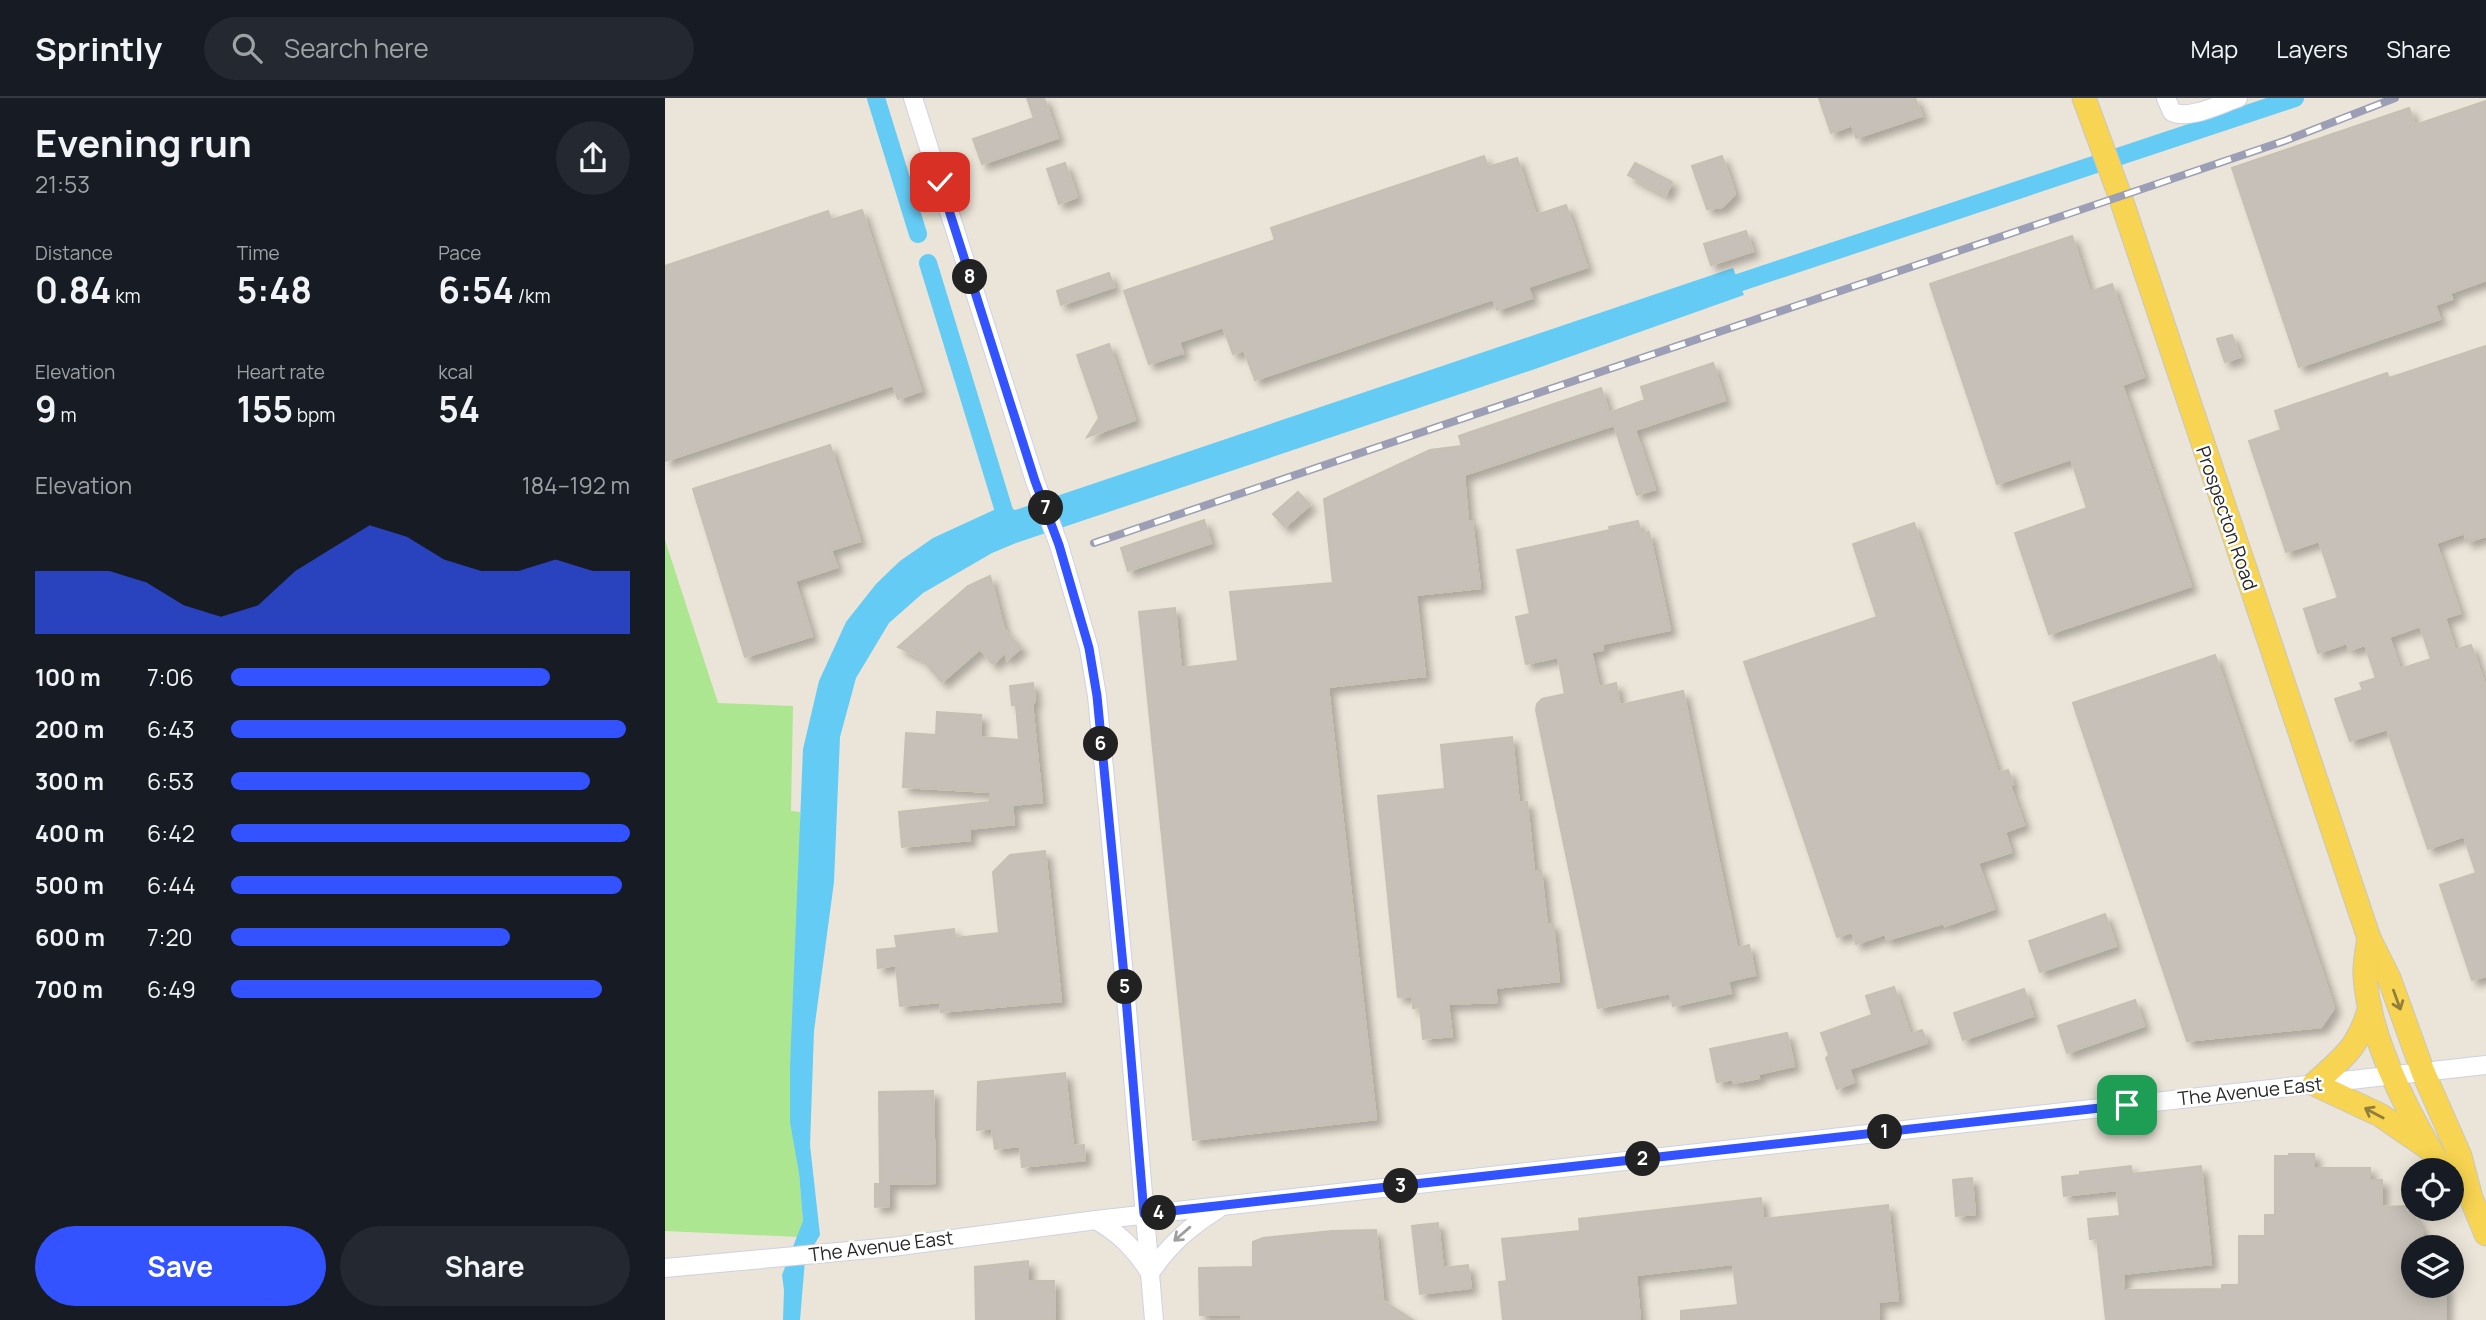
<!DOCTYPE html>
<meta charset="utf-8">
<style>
:root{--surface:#171b24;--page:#242831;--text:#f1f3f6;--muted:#9ea1a6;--line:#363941;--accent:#3253ff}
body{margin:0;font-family:Manrope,sans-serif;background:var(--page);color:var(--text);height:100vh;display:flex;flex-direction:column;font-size:26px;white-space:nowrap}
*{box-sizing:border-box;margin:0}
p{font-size:23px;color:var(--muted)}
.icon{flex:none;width:38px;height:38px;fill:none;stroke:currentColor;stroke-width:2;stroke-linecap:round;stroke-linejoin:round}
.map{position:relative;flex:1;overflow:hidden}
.panel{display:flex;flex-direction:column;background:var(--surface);width:665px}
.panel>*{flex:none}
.controls{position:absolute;left:1736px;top:1060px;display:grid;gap:14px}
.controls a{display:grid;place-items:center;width:63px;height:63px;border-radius:50%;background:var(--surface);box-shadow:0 4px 18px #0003;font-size:35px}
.pin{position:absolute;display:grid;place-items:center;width:60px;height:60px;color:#fff;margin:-30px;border-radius:14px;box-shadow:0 4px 10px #0006}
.km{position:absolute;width:35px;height:35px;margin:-18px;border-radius:50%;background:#222;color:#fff;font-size:19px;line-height:35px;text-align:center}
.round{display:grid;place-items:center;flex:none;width:74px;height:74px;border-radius:37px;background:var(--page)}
.headline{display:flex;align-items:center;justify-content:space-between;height:119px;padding:0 35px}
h1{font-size:38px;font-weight:700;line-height:52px}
.figures{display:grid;grid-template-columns:repeat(3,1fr);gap:10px;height:119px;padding:7px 35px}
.figures div{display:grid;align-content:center}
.figures b{font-size:35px;font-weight:700}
.figures small{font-size:19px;font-weight:400}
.figures p{font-size:19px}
.chart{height:196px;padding:14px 35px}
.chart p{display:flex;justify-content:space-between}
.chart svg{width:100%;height:126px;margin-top:7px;fill:var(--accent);opacity:.7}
.button{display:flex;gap:14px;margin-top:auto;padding:14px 35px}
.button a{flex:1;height:80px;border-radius:42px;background:var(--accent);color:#fff;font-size:28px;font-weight:700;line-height:80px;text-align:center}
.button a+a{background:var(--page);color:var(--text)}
ul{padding:0 35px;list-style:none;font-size:23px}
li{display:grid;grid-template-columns:112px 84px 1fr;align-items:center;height:52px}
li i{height:18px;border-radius:9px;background:var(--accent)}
header{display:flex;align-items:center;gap:42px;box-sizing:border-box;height:98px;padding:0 35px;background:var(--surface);border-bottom:2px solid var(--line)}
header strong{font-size:33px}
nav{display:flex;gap:38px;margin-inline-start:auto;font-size:24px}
.search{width:490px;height:63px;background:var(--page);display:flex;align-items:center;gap:18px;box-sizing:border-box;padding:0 24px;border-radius:38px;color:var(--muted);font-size:26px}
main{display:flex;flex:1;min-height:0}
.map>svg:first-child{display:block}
</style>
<header>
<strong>Sprintly</strong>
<div class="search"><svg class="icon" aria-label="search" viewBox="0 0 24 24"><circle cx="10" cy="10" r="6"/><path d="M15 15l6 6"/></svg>Search here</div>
<nav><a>Map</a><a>Layers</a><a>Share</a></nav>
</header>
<main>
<section class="panel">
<div class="headline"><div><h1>Evening run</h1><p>21:53</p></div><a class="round"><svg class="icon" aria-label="share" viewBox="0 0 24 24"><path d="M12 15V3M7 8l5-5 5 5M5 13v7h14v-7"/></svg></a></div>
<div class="figures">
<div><p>Distance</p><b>0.84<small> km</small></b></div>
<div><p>Time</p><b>5:48</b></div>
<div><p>Pace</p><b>6:54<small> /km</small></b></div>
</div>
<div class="figures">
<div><p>Elevation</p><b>9<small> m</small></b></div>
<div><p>Heart rate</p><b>155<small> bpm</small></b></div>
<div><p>kcal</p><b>54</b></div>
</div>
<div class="chart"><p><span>Elevation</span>184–192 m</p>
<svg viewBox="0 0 160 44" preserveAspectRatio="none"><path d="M0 44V22L10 22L20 22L30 26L40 34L50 38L60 34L70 22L80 14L90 6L100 10L110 18L120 22L130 22L140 18L150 22L160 22V44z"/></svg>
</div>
<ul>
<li><b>100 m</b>7:06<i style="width:80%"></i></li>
<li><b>200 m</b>6:43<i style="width:99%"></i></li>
<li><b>300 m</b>6:53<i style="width:90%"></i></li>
<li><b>400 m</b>6:42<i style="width:100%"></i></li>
<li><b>500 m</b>6:44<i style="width:98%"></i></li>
<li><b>600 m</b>7:20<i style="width:70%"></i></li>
<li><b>700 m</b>6:49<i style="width:93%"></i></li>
</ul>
<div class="button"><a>Save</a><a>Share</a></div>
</section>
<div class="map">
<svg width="1821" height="1222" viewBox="0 0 1821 1222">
<defs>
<filter id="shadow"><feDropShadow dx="6" dy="6" stdDeviation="3.5" flood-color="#0004"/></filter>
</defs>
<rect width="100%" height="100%" fill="#ebe4d8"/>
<polygon fill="#ace691" points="0,442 53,605 128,608 126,713 135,714 134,1075 138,1123 134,1139 0,1133"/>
<polygon fill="#64cbf4" points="1068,170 1079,197 873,270 351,445 327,455 258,495 224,525 191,580 175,639 169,784 149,933 145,1047 155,1137 140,1162 135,1222 118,1222 119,1192 117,1177 138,1123 134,1075 125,1024 125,969 138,651 154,583 181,524 211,486 235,463 268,440 331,411 344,409 350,412"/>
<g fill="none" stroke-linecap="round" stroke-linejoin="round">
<g stroke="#64cbf4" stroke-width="18">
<polyline points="211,0 253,136"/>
<polyline points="263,165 343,426"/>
<polyline points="1052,192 1630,0"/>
</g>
</g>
<g fill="#c6c0b8" stroke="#c6c0b2" stroke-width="2" fill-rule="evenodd" filter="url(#shadow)">
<polygon points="362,0 379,0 393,40 317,66 308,41 369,20"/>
<polygon points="1154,0 1250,0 1257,18 1191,40 1187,27 1166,35"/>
<polygon points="1821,3 1821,182 1785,195 1787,201 1770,207 1775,221 1634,269 1567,70 1744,10 1750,27"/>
<polygon points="819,58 823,69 852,60 871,117 901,107 922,169 863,189 867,200 832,212 828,201 590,282 579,252 568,256 558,229 514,244 518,255 484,266 459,193 610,142 606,130"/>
<polygon points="1057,58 1070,96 1057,109 1042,111 1027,68"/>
<polygon points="400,65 412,99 394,106 382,71"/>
<polygon points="970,65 1007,84 1001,97 963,77"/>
<polygon points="197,112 256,293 233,301 228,287 0,363 0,168 163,113 166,122"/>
<polygon points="1081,133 1088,153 1046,167 1039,146"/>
<polygon points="1407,138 1425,194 1447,186 1479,279 1457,287 1526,488 1384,536 1350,435 1422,410 1406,361 1332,386 1265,186"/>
<polygon points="444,175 449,189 396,207 392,193"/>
<polygon points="1567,237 1575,259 1560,264 1552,241"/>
<polygon points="444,246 470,322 422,339 434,320 412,257"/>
<path d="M1821 248V438L1802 444 1799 435 1771 445 1795 515 1780 520 1790 552 1806 547 1821 590V878L1807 882 1775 787 1811 775 1799 738 1763 751 1722 631 1685 643 1670 601 1698 592 1695 585 1711 580 1700 547 1684 552 1682 545 1653 555 1639 511 1673 500 1654 443 1621 454 1584 343 1616 332 1610 313 1722 275 1724 280ZM1755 528 1766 561 1735 571 1724 539Z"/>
<polygon points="1048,265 1060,302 970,332 990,391 972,397 949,327 799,377 803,423 807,423 815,490 751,497 760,578 663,589 711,1021 528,1042 474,514 510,510 516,570 573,563 565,494 668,485 659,401 765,352 797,348 794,338 936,290 944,315 980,302 976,289"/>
<polygon points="165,347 195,443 166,452 172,469 130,483 147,538 80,559 28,391"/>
<polygon points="633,394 645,407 620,429 608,416"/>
<polygon points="539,422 546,445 463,473 456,450"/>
<polygon points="973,423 976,436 984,434 1005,532 937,546 938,552 926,554 934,589 951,585 955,607 1018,593 1072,850 1084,847 1090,877 1063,883 1066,895 1008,908 1005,895 933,910 871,612 872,606 877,601 900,596 893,559 861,566 851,519 865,516 852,452 945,432 944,429"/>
<polygon points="1249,425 1333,675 1343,672 1348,686 1345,687 1359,727 1340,734 1346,754 1313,765 1329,811 1280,828 1279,825 1222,842 1220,836 1191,846 1187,834 1172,839 1079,564 1212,519 1188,446"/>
<polygon points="325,478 339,531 356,550 342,562 341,554 328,566 315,551 277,584 256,560 233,549 303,488"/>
<polygon points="1550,557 1669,910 1656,929 1522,943 1408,605"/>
<polygon points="368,585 370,604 367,605 377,704 347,707 349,726 304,731 305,742 237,749 234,714 325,704 325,694 238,689 241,635 271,637 272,614 316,617 315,639 354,642 351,607 347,607 345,588"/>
<polygon points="847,639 854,705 862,704 869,773 876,773 882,827 888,826 894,883 830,890 832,904 783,906 787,938 758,941 755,909 748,910 747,898 733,899 713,698 780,691 776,647"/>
<polygon points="380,753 396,903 276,914 275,904 235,908 231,867 213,870 212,852 232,850 230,838 289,831 290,840 334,835 328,774 345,757"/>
<polygon points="1440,816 1451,848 1375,874 1364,843"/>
<polygon points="1229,889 1245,936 1257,932 1262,945 1184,971 1189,984 1172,991 1161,960 1164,957 1156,935 1207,917 1201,898"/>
<polygon points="1359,891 1368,918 1298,942 1289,915"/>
<polygon points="1470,902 1479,928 1402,955 1393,928"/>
<polygon points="1122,935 1129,968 1093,976 1094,980 1069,985 1068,981 1052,984 1045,951"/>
<polygon points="400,975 408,1048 419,1047 420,1062 357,1069 355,1048 330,1051 327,1030 312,1032 313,984"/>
<polygon points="268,993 270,1085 224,1086 224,1108 210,1109 210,1086 215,1086 214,994"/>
<polygon points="1624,1056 1649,1056 1649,1070 1705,1070 1705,1082 1717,1082 1717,1109 1741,1108 1741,1114 1747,1114 1758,1134 1758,1150 1748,1150 1748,1188 1781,1188 1781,1222 1441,1222 1432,1140 1425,1141 1423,1121 1455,1118 1452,1092 1399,1098 1397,1079 1415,1077 1415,1074 1466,1068 1467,1076 1536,1068 1546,1166 1458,1176 1459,1192 1557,1191 1557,1187 1574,1187 1574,1138 1600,1138 1600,1117 1610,1117 1610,1058 1624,1058"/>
<polygon points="1307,1080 1310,1116 1291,1118 1288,1082"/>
<polygon points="1096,1100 1098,1121 1223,1107 1233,1202 1213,1204 1214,1222 1016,1222 1016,1213 1073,1207 1068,1166 971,1177 975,1222 838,1222 834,1184 842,1183 837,1141 915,1133 914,1121"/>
<polygon points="773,1125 778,1170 803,1167 806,1190 755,1196 747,1128"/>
<polygon points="711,1132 718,1200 714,1200 748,1222 576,1222 576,1216 535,1217 534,1170 588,1169 588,1144 598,1140 667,1133"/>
<polygon points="363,1163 363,1183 389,1183 390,1222 311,1222 310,1169"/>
</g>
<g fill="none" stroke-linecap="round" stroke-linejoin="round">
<defs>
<g id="minor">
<polyline points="248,0 370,383 394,447 424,550 432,598 460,888 489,1222"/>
<path d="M1501 0 1507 14C1525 22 1555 6 1573 0"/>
<path d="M431 1122C455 1136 470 1151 485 1175 504 1147 524 1129 553 1111"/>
<polyline points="0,1170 227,1149 431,1122 1821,967"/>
</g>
<g id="major">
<polyline points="1419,0 1455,98 1704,840 1724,880 1758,974 1795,1058 1806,1100 1821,1136"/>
<path d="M1704 840C1702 853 1699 866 1700 878 1704 942 1745 1019 1778 1073"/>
<path d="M1705 909C1693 950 1680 958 1649 986L1715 1017 1763 1050"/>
</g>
</defs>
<use href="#minor" stroke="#ced1e2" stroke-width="20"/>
<use href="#major" stroke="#c7c7c7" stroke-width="25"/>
<use href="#minor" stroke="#fff" stroke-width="18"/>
<use href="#major" stroke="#f7d451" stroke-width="23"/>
<defs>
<polyline id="rail" points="429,445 1622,42 1730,0"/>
</defs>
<use href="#rail" stroke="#9b9eb4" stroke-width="8"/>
<use href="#rail" stroke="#fff" stroke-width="5" stroke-dasharray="16" stroke-linecap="butt"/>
</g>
<defs><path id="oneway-shaft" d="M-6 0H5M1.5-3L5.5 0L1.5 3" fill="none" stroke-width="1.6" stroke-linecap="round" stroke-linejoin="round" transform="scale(1.75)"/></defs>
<g stroke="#907e3c">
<use href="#oneway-shaft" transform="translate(1732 902) rotate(70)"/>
<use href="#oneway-shaft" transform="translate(1709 1015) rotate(-152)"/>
</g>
<use stroke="#9e9e9e" href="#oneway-shaft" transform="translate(517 1136) rotate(139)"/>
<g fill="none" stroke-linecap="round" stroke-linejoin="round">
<defs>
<polyline id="route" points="275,84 370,383 394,447 424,550 432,598 460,888 479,1116 1462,1007"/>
</defs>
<use href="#route" stroke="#fff" stroke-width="14"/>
<use href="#route" stroke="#3253ff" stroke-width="9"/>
</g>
<g text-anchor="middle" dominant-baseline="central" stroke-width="5" stroke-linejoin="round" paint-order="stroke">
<g font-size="19" fill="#282828" stroke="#fff">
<text transform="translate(1562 420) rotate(71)">Prospecton Road</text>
<text transform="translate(1585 993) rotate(-6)">The Avenue East</text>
<text transform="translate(216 1148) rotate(-7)">The Avenue East</text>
</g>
</g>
</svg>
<div class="controls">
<a><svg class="icon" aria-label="locate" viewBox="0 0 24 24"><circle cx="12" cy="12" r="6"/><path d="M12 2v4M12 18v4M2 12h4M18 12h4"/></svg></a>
<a><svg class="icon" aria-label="layers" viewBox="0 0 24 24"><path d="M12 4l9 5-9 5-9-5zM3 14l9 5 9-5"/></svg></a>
</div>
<div class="pin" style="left:1462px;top:1007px;background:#1e9e55"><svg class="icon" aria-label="arrive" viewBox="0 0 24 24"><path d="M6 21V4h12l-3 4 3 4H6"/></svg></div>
<div class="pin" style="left:275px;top:84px;background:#d93025"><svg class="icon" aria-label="check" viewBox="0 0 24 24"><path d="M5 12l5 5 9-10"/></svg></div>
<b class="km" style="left:1220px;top:1034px">1</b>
<b class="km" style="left:978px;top:1061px">2</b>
<b class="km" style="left:736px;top:1088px">3</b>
<b class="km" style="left:494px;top:1115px">4</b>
<b class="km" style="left:460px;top:889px">5</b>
<b class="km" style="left:436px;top:646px">6</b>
<b class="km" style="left:381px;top:410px">7</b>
<b class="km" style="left:305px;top:179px">8</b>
</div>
</main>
